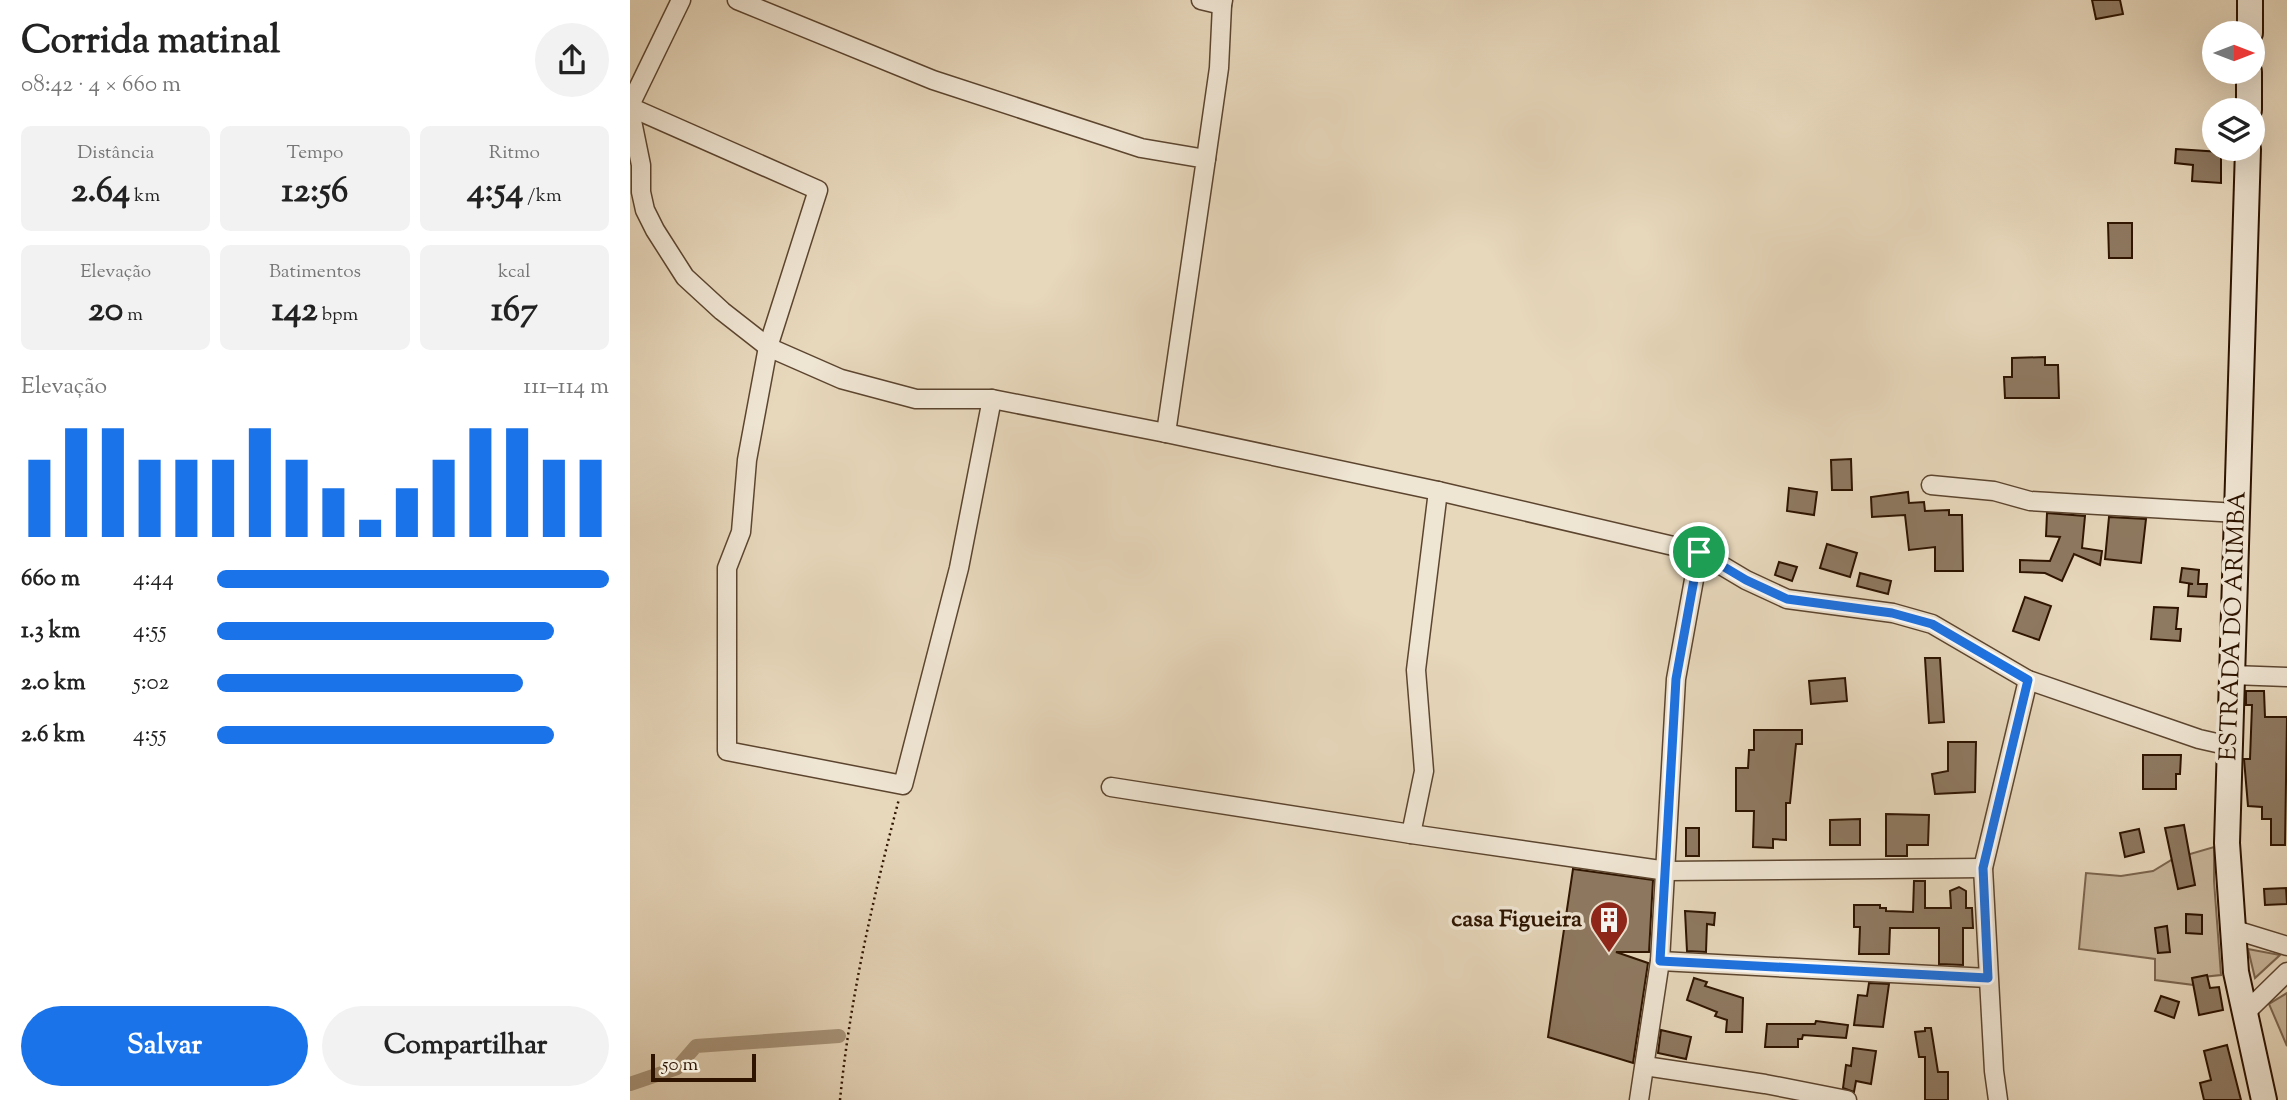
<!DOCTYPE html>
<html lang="pt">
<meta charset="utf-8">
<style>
:root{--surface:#fff;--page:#f2f2f2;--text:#222;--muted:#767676;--accent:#1a73e8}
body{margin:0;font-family:"Sorts Mill Goudy",serif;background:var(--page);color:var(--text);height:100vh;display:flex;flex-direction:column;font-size:26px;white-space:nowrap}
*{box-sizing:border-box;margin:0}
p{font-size:23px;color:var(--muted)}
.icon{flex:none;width:38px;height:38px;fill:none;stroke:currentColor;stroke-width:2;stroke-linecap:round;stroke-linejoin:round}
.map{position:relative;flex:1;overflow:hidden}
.sheet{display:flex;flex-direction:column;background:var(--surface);width:630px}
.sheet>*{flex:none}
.needle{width:46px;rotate:90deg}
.tools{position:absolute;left:1572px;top:21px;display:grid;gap:14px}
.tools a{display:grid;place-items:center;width:63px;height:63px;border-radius:50%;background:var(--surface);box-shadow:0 7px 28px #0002;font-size:35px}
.scale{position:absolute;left:21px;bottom:18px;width:105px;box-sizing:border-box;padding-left:7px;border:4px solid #2e1400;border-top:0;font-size:19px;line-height:24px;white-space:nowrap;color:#2e1400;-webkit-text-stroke:5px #efe5d3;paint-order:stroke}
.pin{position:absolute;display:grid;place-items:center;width:60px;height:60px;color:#fff;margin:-30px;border:4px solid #fff;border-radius:50%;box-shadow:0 2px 7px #0007}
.round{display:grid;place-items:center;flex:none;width:74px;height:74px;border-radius:37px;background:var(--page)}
.summary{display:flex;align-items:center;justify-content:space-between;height:119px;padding:0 21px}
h1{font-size:38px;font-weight:800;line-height:52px}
.figures{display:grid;grid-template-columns:repeat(3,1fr);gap:10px;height:119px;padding:7px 21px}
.figures div{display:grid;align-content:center;border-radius:10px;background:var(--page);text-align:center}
.figures b{font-size:35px;font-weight:800}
.figures small{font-size:19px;font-weight:400}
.figures p{font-size:19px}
.chart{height:196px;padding:14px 21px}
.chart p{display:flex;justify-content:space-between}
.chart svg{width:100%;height:126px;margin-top:7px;stroke:var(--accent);stroke-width:6}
.primary-button{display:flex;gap:14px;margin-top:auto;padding:14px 21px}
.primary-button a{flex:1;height:80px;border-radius:42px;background:var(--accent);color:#fff;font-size:28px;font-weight:800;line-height:80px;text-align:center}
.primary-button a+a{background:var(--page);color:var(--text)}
ul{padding:0 21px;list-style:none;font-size:23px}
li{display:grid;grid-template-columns:112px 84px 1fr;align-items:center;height:52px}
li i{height:18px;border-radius:9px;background:var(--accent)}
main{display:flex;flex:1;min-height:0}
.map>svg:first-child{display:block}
</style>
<main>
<section class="sheet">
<div class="summary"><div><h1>Corrida matinal</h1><p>08:42 · 4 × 660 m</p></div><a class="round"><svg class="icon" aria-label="share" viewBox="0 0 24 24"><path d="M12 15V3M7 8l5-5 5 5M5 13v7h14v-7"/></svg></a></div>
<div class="figures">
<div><p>Distância</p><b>2.64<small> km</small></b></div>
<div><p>Tempo</p><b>12:56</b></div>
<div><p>Ritmo</p><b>4:54<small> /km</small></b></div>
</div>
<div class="figures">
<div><p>Elevação</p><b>20<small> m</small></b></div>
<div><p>Batimentos</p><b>142<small> bpm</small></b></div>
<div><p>kcal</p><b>167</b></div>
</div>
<div class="chart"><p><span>Elevação</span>111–114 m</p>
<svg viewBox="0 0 160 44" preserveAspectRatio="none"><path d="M5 44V17M15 44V6M25 44V6M35 44V17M45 44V17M55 44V17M65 44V6M75 44V17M85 44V27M95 44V38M105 44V27M115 44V17M125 44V6M135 44V6M145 44V17M155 44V17"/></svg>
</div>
<ul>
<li><b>660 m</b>4:44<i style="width:100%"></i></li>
<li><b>1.3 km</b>4:55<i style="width:86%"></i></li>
<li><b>2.0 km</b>5:02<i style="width:78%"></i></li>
<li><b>2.6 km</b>4:55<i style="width:86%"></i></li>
</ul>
<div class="primary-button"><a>Salvar</a><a>Compartilhar</a></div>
</section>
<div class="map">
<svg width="1657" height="1100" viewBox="0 0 1657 1100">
<rect width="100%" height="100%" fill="#e7d7bb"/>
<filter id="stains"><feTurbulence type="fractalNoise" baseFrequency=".00286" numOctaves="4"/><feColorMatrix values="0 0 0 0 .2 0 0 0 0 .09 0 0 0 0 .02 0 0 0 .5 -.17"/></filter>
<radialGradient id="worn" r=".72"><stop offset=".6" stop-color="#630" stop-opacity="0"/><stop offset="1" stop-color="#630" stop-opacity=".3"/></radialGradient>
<g fill="#c8b69b" stroke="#7b654e" stroke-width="2">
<polygon points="1584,847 1584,881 1591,975 1563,978 1564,985 1525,980 1525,959 1449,949 1456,873 1491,876 1523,871 1543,859"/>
<polygon points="1618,949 1650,955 1625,978"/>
<polygon points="1657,993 1657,1046 1639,1004"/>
</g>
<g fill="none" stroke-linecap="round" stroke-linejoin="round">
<polyline stroke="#a8957b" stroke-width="14" points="0,1084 47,1068 66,1046 209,1036"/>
</g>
<g fill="#8e7961" stroke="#2e1400" stroke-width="2">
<polygon points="1462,0 1490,0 1493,14 1466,19"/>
<polygon points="1546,149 1591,152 1591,183 1562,181 1563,165 1545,163"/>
<polygon points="1478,223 1502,223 1502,258 1479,258"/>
<polygon points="1415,357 1415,365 1428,365 1429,398 1375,398 1374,377 1382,377 1382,358"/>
<polygon points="1221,459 1222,490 1202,490 1201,460"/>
<polygon points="1159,488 1187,492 1184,515 1157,511"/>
<polygon points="1278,492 1279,503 1294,502 1295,511 1319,510 1319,515 1332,515 1333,571 1305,571 1305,547 1279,550 1275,515 1242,517 1241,497"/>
<polygon points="1417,513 1455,516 1452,548 1472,551 1470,565 1444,554 1432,581 1415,573 1390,572 1390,560 1420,561 1430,537 1416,536"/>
<polygon points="1479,517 1516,519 1511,563 1475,559"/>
<polygon points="1197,544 1227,553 1220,577 1190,568"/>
<polygon points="1149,562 1167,567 1162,581 1145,575"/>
<polygon points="1552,568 1569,570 1568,584 1577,584 1576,597 1558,596 1559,584 1563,584 1550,582"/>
<polygon points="1230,573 1261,581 1258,594 1227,586"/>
<polygon points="1395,597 1421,606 1409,640 1383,631"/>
<polygon points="1524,607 1548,608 1546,629 1551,629 1550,641 1521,639"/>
<polygon points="1295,658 1310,658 1314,722 1299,723"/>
<polygon points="1215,678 1217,701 1181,704 1179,681"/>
<polygon points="1616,691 1634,691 1635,717 1657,717 1655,845 1641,845 1641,819 1632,819 1632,807 1618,806 1614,759 1620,759 1622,705 1616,705"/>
<polygon points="1124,730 1172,730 1172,744 1166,744 1160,803 1156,803 1156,840 1143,839 1143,848 1123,847 1124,811 1106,811 1106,768 1118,768 1119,750 1124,750"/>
<polygon points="1318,742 1346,742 1345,792 1305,794 1302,774 1318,771"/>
<polygon points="1513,755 1551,755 1550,774 1546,774 1546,789 1513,789"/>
<polygon points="1256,814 1299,815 1298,845 1277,845 1277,856 1256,856"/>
<polygon points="1230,819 1230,845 1200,845 1200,820"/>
<polygon points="1554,825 1565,885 1548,889 1535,828"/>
<rect x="1056" y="828" width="13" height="28"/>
<polygon points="1509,829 1514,852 1495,857 1490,833"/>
<polygon points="943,869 1023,880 1019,952 986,952 1018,963 1003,1063 918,1037"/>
<polygon points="1284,881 1295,881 1295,908 1321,908 1320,891 1329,887 1336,891 1336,908 1342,908 1343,928 1333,928 1333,965 1309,964 1309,928 1260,928 1259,954 1229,954 1230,927 1224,927 1224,905 1250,905 1250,908 1256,908 1256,911 1283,912"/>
<polygon points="1656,888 1657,904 1635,905 1634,889"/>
<polygon points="1055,911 1085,913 1084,925 1077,924 1076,952 1057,951"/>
<polygon points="1556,914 1572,915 1572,934 1556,933"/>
<polygon points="1537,926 1540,952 1528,953 1525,928"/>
<polygon points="1577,975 1580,988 1589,987 1593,1010 1569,1015 1562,978"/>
<polygon points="1064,978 1077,982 1075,986 1113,998 1112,1032 1096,1032 1097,1020 1085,1016 1087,1012 1057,1000"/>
<polygon points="1239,983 1259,984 1253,1027 1224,1025 1228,995 1237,996"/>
<polygon points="1531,996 1549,1002 1544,1018 1525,1011"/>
<polygon points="1186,1021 1218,1025 1216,1038 1173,1035 1172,1039 1168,1039 1168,1047 1135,1047 1137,1024 1185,1024"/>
<polygon points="1295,1028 1301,1028 1308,1072 1318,1072 1318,1100 1295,1100 1295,1057 1289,1057 1285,1032 1295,1031"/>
<polygon points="1031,1030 1061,1037 1056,1059 1028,1053"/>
<polygon points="1597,1045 1611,1100 1574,1100 1570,1083 1581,1080 1574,1051"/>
<polygon points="1223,1048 1246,1051 1241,1084 1226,1081 1224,1092 1213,1088 1216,1065 1221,1066"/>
</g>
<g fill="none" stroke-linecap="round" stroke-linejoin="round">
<defs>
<g id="minor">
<polyline points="571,0 592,5 593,0"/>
<polyline points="0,105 51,0"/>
<polyline points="0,107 188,190 138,347 117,460 111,532 97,568 97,751 273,785 329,568 362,399"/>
<polyline points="0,111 11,165 11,192 15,210 25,230 55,277 92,311 138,347 211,379 286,399 362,399 536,433 576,159 511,148 303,80 107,0"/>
<polyline points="576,159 589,68 592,5"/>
<polyline points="536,433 808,491 1069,552 1116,580 1157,599 1263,613 1302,624 1398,680 1569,739 1600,746"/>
<polyline points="1301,485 1364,491 1400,501 1608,513"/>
<polyline points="1602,675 1657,677"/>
<polyline points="481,787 781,834 1037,871 1353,868"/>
<polyline points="781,834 794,771 786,670 808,491"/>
<polyline points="1602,929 1657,946"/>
<polyline points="1030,961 1358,978"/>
<polyline points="1614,1014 1657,972"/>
<polyline points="1015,1066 1135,1084 1217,1100"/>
<polyline points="1009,1100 1030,961 1046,679 1069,552"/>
<polyline points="1368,1100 1364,1071 1353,868 1398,680"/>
</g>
<g id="secondary">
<polyline points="1620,33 1620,0"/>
<polyline points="1619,110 1619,72"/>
<polyline points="1618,149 1597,843 1606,972 1634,1100"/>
</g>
</defs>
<use href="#minor" stroke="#5c452f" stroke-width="21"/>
<use href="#secondary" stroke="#2e1400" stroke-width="28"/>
<path stroke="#2e1400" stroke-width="2.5" stroke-dasharray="2 3.5" stroke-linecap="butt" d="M210 1100C220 998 243 898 269 799"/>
<use href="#minor" stroke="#efe5d3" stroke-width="18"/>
<use href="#secondary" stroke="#efe5d3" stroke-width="24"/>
</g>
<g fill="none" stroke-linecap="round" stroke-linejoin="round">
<defs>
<polygon id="route" points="1069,552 1116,580 1157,599 1262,613 1302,624 1398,680 1353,868 1358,978 1030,961 1046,679"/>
</defs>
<use href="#route" stroke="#fff" stroke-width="14"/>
<use href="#route" stroke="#1a73e8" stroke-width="9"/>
</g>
<defs>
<symbol id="building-pin" viewBox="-11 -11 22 30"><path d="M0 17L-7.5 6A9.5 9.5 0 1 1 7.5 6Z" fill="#8f2418" stroke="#efe5d3"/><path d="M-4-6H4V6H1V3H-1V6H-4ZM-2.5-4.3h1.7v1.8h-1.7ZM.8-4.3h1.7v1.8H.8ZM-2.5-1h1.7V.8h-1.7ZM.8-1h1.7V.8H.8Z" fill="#fff"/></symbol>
</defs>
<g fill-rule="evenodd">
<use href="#building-pin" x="957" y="898" width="44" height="60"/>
</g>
<g text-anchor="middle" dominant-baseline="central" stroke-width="7" stroke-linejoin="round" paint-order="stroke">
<g font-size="24" fill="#2e1400" stroke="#efe5d3">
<text transform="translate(1604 626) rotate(-88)">ESTRADA DO ARIMBA</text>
</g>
<g font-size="24" font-weight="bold" fill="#2e1400" stroke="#efe5d3" text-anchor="end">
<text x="952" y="920">casa Figueira</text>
</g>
</g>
<rect width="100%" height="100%" filter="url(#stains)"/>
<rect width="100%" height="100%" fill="url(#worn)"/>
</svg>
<div class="tools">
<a><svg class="needle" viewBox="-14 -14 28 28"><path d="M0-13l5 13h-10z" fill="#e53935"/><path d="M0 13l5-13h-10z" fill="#767676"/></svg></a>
<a><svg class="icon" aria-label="layers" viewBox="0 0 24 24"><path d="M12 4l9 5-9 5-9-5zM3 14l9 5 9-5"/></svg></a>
</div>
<div class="scale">50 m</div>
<div class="pin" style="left:1069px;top:552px;background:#1e9e55"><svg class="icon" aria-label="arrive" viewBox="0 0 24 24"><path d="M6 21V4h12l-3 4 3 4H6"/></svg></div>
</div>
</main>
